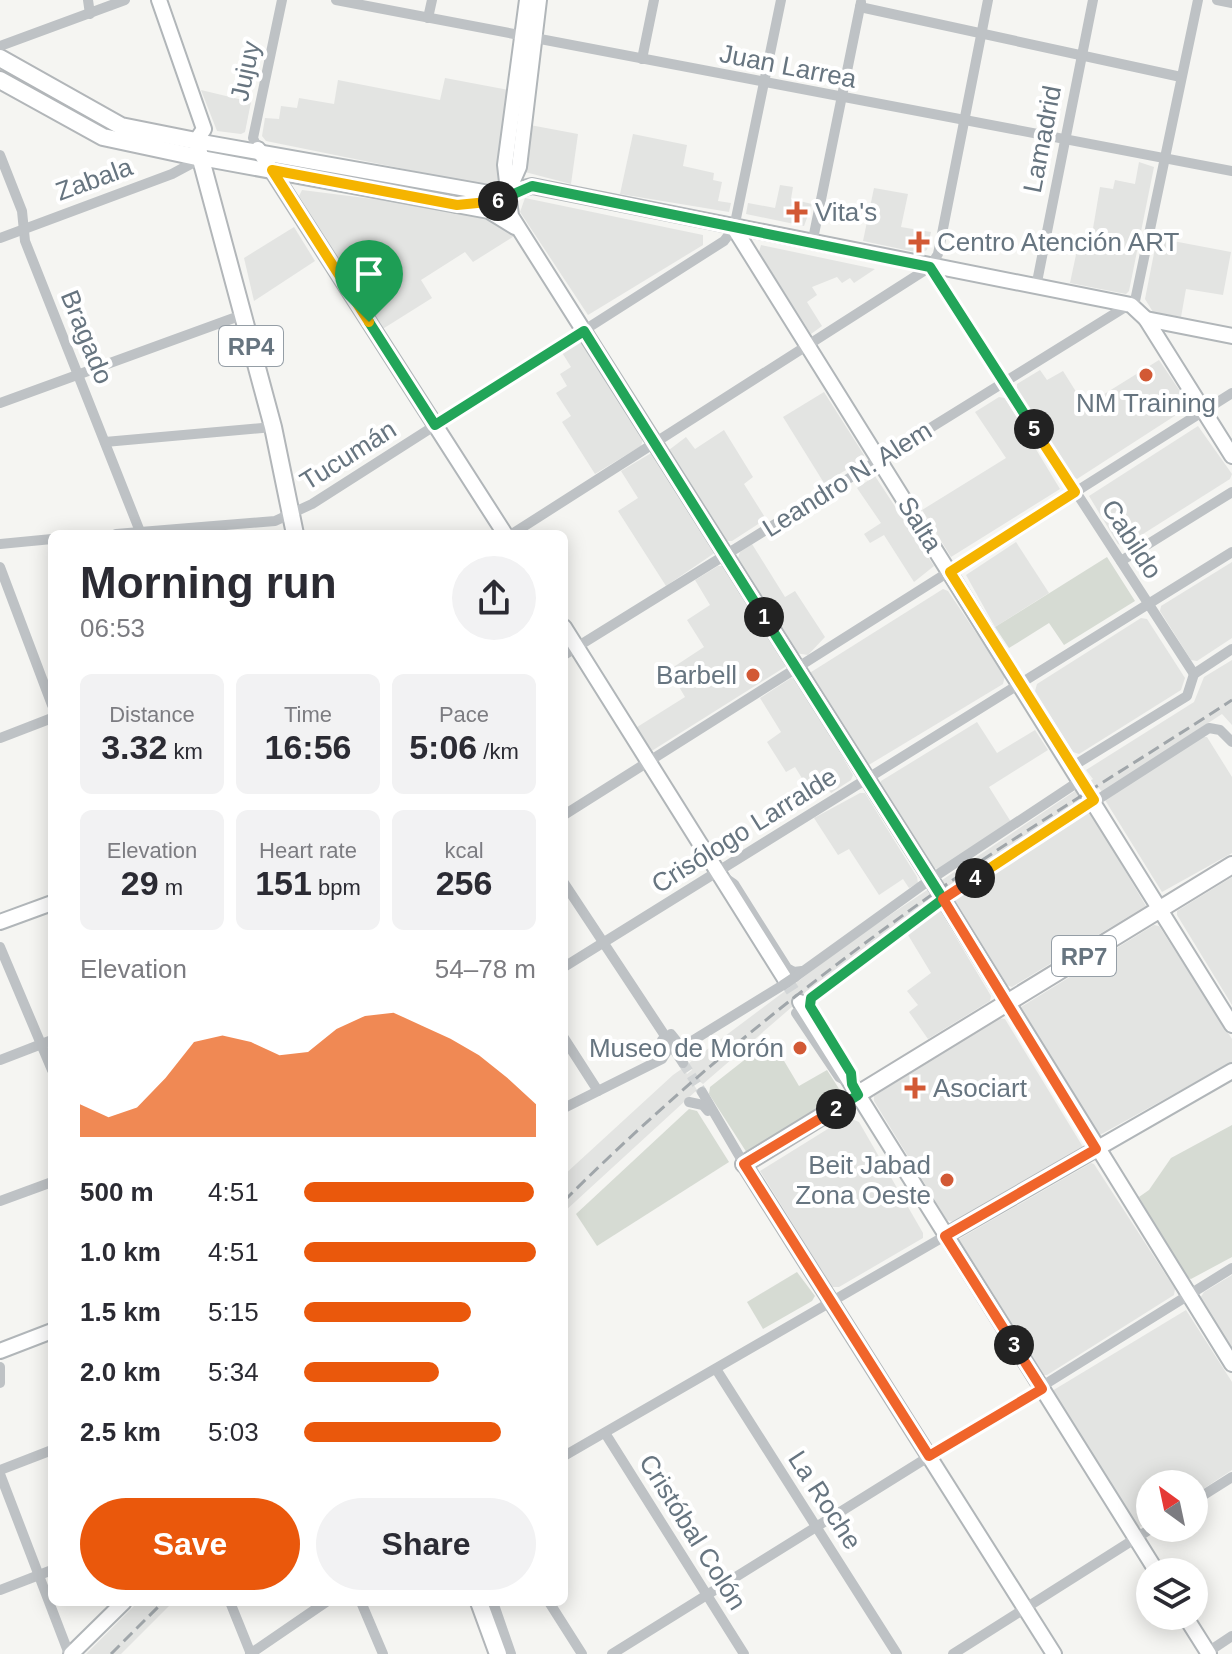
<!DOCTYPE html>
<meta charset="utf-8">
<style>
:root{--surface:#fff;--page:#f2f2f3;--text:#2b2b33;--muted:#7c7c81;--accent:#ea580c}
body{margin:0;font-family:Arial,sans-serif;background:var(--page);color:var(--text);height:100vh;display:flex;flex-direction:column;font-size:30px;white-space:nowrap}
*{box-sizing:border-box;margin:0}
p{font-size:26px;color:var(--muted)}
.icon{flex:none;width:44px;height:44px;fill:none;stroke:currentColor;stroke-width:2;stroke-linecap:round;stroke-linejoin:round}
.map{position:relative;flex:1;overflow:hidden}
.panel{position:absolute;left:48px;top:530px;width:520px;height:1076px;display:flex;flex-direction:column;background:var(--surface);border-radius:12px;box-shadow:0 4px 20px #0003}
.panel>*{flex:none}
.needle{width:52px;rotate:327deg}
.buttons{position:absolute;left:1136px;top:1470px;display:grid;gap:16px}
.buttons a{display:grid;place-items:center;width:72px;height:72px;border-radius:50%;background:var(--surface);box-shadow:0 4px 20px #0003;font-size:40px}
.pin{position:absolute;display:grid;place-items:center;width:68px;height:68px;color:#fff;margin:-82px -34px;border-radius:50% 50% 50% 0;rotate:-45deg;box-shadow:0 0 8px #0007}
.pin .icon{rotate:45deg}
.km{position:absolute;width:40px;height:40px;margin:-20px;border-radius:50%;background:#222;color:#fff;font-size:22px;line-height:40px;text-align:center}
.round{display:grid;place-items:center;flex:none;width:84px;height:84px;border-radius:42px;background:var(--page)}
.summary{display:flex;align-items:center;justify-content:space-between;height:136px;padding:0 32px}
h1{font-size:44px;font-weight:700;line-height:60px}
.metrics{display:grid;grid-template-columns:repeat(3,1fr);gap:12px;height:136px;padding:8px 32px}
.metrics div{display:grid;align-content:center;border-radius:12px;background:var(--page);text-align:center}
.metrics b{font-size:34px;font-weight:700}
.metrics small{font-size:22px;font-weight:400}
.metrics p{font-size:22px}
.chart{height:224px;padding:16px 32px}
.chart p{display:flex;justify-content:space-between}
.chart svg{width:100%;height:144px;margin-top:8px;fill:var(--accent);opacity:.7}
.primary-button{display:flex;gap:16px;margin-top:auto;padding:16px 32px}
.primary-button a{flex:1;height:92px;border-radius:48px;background:var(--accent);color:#fff;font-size:32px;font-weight:700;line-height:92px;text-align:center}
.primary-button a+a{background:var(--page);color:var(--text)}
ul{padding:0 32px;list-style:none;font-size:26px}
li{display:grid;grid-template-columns:128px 96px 1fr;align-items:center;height:60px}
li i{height:20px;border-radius:10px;background:var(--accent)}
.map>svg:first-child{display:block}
</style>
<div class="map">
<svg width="1232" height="1654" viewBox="0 0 1232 1654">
<rect width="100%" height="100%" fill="#f5f5f2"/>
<g fill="#e3e4e2">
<polygon points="445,78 514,91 500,185 493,187 266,141 262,136 265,118 279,119 281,106 297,108 299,98 334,104 338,80 440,100"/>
<polygon points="201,90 251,102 245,132 241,134 217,131"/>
<polygon points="530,125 578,134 571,184 525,172"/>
<polygon points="633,134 687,145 683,166 714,173 713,180 722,182 718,201 731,203 729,212 620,194"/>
<polygon points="1139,162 1154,167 1129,291 1126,294 1070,283 1077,250 1089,252 1100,187 1113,189 1115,180 1135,184"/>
<polygon points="780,185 793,187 791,199 812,204 804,226 746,214 748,203 775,208"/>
<polygon points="874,188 908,194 901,227 931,232 927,250 920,253 863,241"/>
<polygon points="302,190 484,213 516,235 473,262 465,252 421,280 432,298 381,330 299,196"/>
<polygon points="525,198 703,235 703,245 588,315 520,212"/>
<polygon points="294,227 315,261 254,301 244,258"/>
<polygon points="1157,238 1231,252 1223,295 1186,289 1181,317 1153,312 1145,299"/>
<polygon points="761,245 875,269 854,283 850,278 842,283 837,277 812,287 817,295 807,302 822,326 811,334 759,252"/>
<polygon points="582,342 644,436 641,446 595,474 562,422 571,416 556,393 567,386 560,374 571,367 561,351"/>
<polygon points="1159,360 1190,406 1077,479 1074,477 1017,390 1017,384 1040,370 1047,380 1063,371 1085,406"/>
<polygon points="824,392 864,455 863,460 824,483 783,417"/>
<polygon points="999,397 1005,398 1060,489 951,557 922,510 1006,458 975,412"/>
<polygon points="1198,426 1232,474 1230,479 1124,546 1118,544 1089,496"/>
<polygon points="724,430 753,477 744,484 766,519 732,541 726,541 669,450 686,437 695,449"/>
<polygon points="653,452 716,552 666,586 618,511 638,498 621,471"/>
<polygon points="875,476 934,566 914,582 884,535 870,543 864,534 881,523 857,488"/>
<polygon points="1016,542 1049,593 995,627 966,575"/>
<polygon points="752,544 785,597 795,591 825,637 808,655 795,653 737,561 740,552"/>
<polygon points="1232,562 1232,638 1197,661 1191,660 1160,611 1161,606"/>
<polygon points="718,566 725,566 786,663 785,667 650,752 634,729 685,697 669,670 704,647 687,620 710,605 695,580"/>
<polygon points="943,589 948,591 1005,676 1003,684 867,766 808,674"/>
<polygon points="1141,618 1147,619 1185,678 1181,690 1079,754 1073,752 1035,691 1037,684"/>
<polygon points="1232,660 1232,725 1222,714 1102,792 1099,788 932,901 793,1006 703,1084 699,1081 694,1085 697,1090 564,1212 564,1175 673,1075 683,1068 687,1074 692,1070 689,1063 857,937 1093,779 1086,770 1194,702 1204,677"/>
<polygon points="791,678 798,680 853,775 851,780 831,793 819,775 805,783 795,767 786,772 767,742 781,732 760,698"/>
<polygon points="977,722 997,753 1035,730 1048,750 989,787 1011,822 938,869 932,868 879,787 881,781"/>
<polygon points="1203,737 1207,737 1232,777 1232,853 1162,892 1105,800"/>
<polygon points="860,793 865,793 917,877 918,883 909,888 903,879 879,895 849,849 838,855 814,818"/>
<polygon points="1089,810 1146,906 1012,987 1006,985 953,901 954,895"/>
<polygon points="1232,877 1232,1005 1177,915 1177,911"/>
<polygon points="934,908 939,909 991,996 990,1001 928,1039 909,1012 918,1005 907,991 931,973 905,930"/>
<polygon points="1154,925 1159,926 1232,1039 1232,1062 1098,1136 1021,1007"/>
<polygon points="999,1018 1005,1019 1083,1147 953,1222 947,1220 874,1101 874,1096"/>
<polygon points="847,1117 859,1122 923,1233 923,1238 839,1287 832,1287 760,1171"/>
<polygon points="1091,1163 1094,1164 1175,1289 1174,1295 1047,1375 1041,1375 959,1239"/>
<polygon points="1232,1275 1232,1357 1199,1300 1204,1292"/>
<polygon points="1186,1310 1232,1382 1232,1470 1194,1495 1194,1484 1150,1484 1150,1523 1137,1528 1052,1391"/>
<polygon points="138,1602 173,1602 121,1654 86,1654"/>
</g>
<g fill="#d6dbd3">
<polygon points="1107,557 1135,601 1064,645 1049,623 1009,648 995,627"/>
<polygon points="771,1039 799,1086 827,1070 843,1095 747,1153 709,1094 710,1087"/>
<polygon points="689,1109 697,1111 729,1162 597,1246 576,1214"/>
<polygon points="1232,1125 1232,1257 1191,1279 1186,1277 1139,1197 1149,1190 1171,1158"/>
<polygon points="797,1272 815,1296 812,1301 763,1329 747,1302"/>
</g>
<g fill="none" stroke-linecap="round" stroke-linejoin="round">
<polyline stroke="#d2d5d6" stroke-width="10" stroke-dasharray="10 5" stroke-linecap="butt" points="683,1063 702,1092"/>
<polyline stroke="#d2d5d6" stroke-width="14" stroke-dasharray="14 7" stroke-linecap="butt" points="785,979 800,1002"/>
<defs>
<g id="secondary">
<polyline points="159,0 204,129 196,141"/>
<polyline points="527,0 505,165 511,216 938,890 1232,1364"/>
<polyline points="196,141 506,196"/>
<polyline points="258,149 505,534"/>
<polyline points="201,158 489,211 515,227"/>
<polyline points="508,192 519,167 539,0"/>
<polyline points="457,205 496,202 520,189 532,186 1131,305 1146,319 1232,456"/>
<polyline points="734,228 1232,1025"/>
<polyline points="1146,319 1232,336"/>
<polyline points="564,627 785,979"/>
<polyline points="0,922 52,903"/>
<polyline points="800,1002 1157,1572"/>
<polyline points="744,1164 1054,1654"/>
<polyline points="945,1236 1232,1071"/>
<polyline points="0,1351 52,1331"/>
<polyline points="1185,1616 1209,1654"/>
<polyline points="71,1654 124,1602"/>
</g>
<g id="primary">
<polyline points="0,58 121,126 196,141 273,427 295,534"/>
<polyline points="0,80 103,137 201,158"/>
<polyline points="744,1164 1232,865"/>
<polyline points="479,1602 498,1654"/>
</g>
</defs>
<use href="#secondary" stroke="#b1b6b9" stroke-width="18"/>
<use href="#primary" stroke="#b2b6b9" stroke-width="20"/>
<g stroke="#bec2c5" stroke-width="10">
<polyline points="88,0 90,14"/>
<polyline points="336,0 1232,171"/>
<polyline points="1217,0 1232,3"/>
<polyline points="860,7 1181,77"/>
<polyline points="428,18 432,0"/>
<polyline points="0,46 125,0"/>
<polyline points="642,59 654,0"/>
<polyline points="258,149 253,138 282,0"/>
<polyline points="0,155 22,211 25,241 141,534"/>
<polyline points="0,238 172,174 200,159"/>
<polyline points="812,244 861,2"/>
<polyline points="930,267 1194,674"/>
<polyline points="1036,287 1093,0"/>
<polyline points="0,403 242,315"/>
<polyline points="105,442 273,427"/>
<polyline points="116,534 275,521 312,504 724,241 734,228 781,0"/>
<polyline points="512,534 930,267 938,254 988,0"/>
<polyline points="0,544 52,539"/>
<polyline points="1121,561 1232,492"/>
<polyline points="0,567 52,705"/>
<polyline points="564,655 1135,301 1198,0"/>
<polyline points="1194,674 1232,649"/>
<polyline points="0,738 52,718"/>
<polyline points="1073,766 1187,696 1194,674"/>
<polyline points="564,815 1232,393"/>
<polyline points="724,877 734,884 787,968 794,972 802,971"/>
<polyline points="564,883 683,1063"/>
<polyline points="0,947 52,1070"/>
<polyline points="564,967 1232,552"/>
<polyline points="795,977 931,879 1081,780"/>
<polyline points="796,1013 839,1077 850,1083"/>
<polyline points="816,1015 810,1006 811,998 943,899 1209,728 1220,730 1232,742"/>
<polyline points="671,1034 679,1044 687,1044 783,985"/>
<polyline points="564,1038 598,1091"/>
<polyline points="0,1060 52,1040"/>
<polyline points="702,1092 744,1164"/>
<polyline points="689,1102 703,1105 708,1111"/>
<polyline points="564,1108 662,1059 667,1051 662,1040"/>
<polyline points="0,1201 52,1182"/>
<polyline points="0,1367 0,1383"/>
<polyline points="716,1369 897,1654"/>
<polyline points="605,1433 744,1654"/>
<polyline points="564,1456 945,1236"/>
<polyline points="0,1470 52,1450"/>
<polyline points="0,1474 69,1654"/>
<polyline points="1194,1501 1232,1477"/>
<polyline points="0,1590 52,1570"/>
<polyline points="230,1602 251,1654"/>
<polyline points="361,1602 383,1654"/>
<polyline points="493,1602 511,1654"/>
<polyline points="549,1602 582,1654"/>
<polyline points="250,1654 326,1602"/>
<polyline points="612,1654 1232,1268"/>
<polyline points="953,1654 1152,1528"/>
<polyline points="1205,1654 1232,1636"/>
</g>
<use href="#secondary" stroke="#fff" stroke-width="14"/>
<use href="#primary" stroke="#fff" stroke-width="16"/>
<g stroke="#a0a6aa" stroke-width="3" stroke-dasharray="12 6" stroke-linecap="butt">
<path d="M564 1201C678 1087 805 984 937 891 1033 824 1134 764 1232 700"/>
<polyline points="111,1654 163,1602"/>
</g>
<polyline stroke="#bec2c5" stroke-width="10" points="783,985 795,977"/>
</g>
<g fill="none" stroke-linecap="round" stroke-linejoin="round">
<defs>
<polyline id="split-1" points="369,322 435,425 584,331 764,617"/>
<polyline id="split-2" points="764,617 943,899 811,998 810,1006 851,1073 852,1084 858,1095 836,1109"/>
<polyline id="split-3" points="836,1109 744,1164 929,1456 1042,1389 1014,1345"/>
<polyline id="split-4" points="975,878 943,899 1096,1149 945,1236 1014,1345"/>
<polyline id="split-5" points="975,878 1094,800 950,572 1075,492 1034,429"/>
<polyline id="split-6" points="498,201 532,186 930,267 1034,429"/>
<polyline id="split-7" points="369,322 272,170 457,205 498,201"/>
</defs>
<use href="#split-1" stroke="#fff" stroke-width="16"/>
<use href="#split-2" stroke="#fff" stroke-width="16"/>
<use href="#split-3" stroke="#fff" stroke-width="16"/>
<use href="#split-4" stroke="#fff" stroke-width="16"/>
<use href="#split-5" stroke="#fff" stroke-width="16"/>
<use href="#split-6" stroke="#fff" stroke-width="16"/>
<use href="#split-7" stroke="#fff" stroke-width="16"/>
<use href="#split-1" stroke="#22a559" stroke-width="10"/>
<use href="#split-2" stroke="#22a559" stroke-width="10"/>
<use href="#split-3" stroke="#f0652b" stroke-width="10"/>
<use href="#split-4" stroke="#f0652b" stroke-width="10"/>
<use href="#split-5" stroke="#f5b400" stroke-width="10"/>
<use href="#split-6" stroke="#22a559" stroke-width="10"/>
<use href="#split-7" stroke="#f5b400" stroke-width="10"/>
</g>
<g fill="#d25935" stroke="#fff" stroke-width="3">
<path d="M793 200h8v8h8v8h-8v8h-8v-8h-8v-8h8z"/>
<path d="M915 230h8v8h8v8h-8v8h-8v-8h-8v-8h8z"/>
<circle cx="1146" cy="375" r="8"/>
<circle cx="753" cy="675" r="8"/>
<circle cx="800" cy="1048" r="8"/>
<path d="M911 1076h8v8h8v8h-8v8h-8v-8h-8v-8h8z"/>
<circle cx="947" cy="1180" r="8"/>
</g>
<g text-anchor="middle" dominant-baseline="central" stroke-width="8" stroke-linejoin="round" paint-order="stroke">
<g fill="#fff" stroke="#959ea6" stroke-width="2">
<rect x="219" y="326" width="64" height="40" rx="6"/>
<rect x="1052" y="936" width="64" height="40" rx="6"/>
</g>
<g font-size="24" font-weight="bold" fill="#677580">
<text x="251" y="346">RP4</text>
<text x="1084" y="956">RP7</text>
</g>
<g font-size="26" fill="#677580" stroke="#fff">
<text transform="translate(788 66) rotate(11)">Juan Larrea</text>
<text transform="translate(245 71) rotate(-78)">Jujuy</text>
<text transform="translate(1042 139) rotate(-79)">Lamadrid</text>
<text transform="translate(94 179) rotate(-20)">Zabala</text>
<text transform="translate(87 337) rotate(68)">Bragado</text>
<text transform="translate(348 455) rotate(-32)">Tucumán</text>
<text transform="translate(847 479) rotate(-32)">Leandro N. Alem</text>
<text transform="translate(920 524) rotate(58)">Salta</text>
<text transform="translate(1132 539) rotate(57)">Cabildo</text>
<text transform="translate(744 830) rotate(-32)">Crisólogo Larralde</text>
<text transform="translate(825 1500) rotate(57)">La Roche</text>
<text transform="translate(693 1532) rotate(58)">Cristóbal Colón</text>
</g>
<g font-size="26" fill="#677580" stroke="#fff" text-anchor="start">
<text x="815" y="212">Vita's</text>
<text x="937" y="242">Centro Atención ART</text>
<text x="1146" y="403" text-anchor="middle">NM Training</text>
<text x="737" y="675" text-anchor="end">Barbell</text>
<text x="784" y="1048" text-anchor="end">Museo de Morón</text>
<text x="933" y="1088">Asociart</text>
<text x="931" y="1165" text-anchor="end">Beit Jabad<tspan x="931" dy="30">Zona Oeste</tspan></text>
</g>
</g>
</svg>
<div class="buttons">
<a><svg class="needle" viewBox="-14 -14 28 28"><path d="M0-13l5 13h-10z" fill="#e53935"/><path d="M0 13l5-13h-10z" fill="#7c7c81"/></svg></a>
<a><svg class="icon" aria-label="layers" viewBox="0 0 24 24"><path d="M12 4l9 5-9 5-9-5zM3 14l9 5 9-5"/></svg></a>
</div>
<div class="pin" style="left:369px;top:322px;background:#1e9e55"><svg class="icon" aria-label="arrive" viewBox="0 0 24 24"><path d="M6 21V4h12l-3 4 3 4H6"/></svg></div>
<b class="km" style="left:764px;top:617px">1</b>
<b class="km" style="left:836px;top:1109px">2</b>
<b class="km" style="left:1014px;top:1345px">3</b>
<b class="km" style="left:975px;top:878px">4</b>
<b class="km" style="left:1034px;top:429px">5</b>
<b class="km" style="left:498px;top:201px">6</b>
<section class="panel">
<div class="summary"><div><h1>Morning run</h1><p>06:53</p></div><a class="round"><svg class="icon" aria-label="share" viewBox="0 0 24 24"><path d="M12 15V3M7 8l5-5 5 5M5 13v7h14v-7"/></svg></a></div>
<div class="metrics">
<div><p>Distance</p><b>3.32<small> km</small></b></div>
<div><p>Time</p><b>16:56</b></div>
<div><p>Pace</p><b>5:06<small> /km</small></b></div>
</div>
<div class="metrics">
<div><p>Elevation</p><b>29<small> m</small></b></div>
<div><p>Heart rate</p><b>151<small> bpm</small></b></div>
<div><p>kcal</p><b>256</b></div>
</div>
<div class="chart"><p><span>Elevation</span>54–78 m</p>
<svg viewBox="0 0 160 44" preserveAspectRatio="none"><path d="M0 44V34L10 38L20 35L30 26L40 15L50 13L60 15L70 19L80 18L90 11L100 7L110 6L120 10L130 14L140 19L150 26L160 34V44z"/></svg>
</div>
<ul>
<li><b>500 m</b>4:51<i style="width:99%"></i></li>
<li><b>1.0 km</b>4:51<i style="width:100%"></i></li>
<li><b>1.5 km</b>5:15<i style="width:72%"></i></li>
<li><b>2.0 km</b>5:34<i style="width:58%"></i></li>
<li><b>2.5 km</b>5:03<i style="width:85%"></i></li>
</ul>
<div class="primary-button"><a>Save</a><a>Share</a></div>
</section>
</div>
